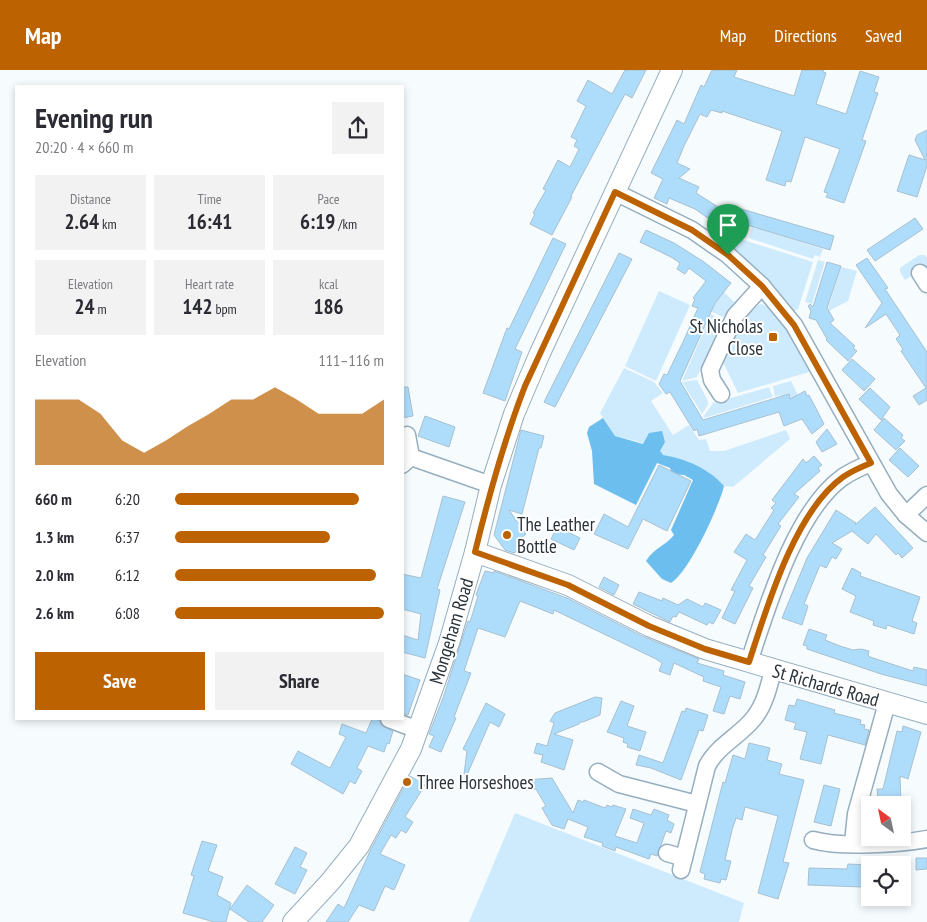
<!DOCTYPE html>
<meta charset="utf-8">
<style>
:root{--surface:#fff;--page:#f2f2f3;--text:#2b2b33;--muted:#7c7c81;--accent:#bc6200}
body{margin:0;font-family:"PT Sans Narrow",sans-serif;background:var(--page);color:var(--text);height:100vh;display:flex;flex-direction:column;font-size:19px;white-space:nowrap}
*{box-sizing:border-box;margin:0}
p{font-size:16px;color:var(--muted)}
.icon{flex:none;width:28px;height:28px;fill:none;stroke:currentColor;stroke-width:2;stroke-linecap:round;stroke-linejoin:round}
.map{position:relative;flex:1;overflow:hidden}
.drawer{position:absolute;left:15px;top:15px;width:389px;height:635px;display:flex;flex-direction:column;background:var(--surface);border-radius:0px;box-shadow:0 2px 8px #0003}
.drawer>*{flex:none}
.needle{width:32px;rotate:327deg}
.fabs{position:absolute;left:861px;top:726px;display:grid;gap:10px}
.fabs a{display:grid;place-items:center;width:50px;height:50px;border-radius:0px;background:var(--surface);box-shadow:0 2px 8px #0003;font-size:25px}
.pin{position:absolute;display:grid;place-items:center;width:42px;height:42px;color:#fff;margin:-51px -21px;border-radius:50% 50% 50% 0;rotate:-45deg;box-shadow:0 0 5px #0007}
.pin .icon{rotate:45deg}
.round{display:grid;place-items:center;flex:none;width:52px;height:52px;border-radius:0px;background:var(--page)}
.headline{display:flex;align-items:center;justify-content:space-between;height:85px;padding:0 20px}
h1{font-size:28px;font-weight:600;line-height:38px}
.metrics{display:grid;grid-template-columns:repeat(3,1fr);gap:8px;height:85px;padding:5px 20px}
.metrics div{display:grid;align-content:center;border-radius:0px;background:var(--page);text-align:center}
.metrics b{font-size:21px;font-weight:600}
.metrics small{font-size:14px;font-weight:400}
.metrics p{font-size:14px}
.chart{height:140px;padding:10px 20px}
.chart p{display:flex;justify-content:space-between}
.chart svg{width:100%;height:90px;margin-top:5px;fill:var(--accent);opacity:.7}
.action{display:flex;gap:10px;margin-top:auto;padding:10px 20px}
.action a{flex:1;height:58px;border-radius:0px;background:var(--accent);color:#fff;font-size:20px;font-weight:600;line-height:58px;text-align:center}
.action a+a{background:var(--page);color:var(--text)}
ul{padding:0 20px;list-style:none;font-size:16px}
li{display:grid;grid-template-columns:80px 60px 1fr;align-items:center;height:38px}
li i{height:12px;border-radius:6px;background:var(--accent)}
header{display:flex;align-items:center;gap:30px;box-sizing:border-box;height:70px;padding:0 25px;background:var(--accent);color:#fff}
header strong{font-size:24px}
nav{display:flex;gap:28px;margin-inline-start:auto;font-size:18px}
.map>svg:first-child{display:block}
</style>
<header>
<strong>Map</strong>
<nav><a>Map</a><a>Directions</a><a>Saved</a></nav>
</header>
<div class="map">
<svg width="927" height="852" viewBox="0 0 927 852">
<rect width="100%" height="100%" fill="#f6fbfe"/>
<g fill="#ceebfe">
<polygon points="752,156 823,179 820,187 815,185 813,189 749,168"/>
<polygon points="728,165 813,192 798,239 794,241 773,214 721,169"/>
<polygon points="919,185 925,185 927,188 927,196 905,210 900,202 900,198"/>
<polygon points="818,190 825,192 812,234 805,232"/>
<polygon points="841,197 857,201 848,231 827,242"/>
<polygon points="721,219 735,233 723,247 704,238"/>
<polygon points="659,221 690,235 656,311 625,296"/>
<path d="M760 234C777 235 801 285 810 300L809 302 738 323 722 290 747 244Z"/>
<polygon points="711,244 722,251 697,307 682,311"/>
<path d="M624 298 654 312 663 323 651 331 673 365 689 355 699 370 706 369 710 381H724L786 360 790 369 733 417 724 416C710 399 684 388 663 385 654 373 629 370 615 366L600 343Z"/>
<polygon points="697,310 708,331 708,335 702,344 682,312"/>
<polygon points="791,311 798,325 783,333 780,325 775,327 773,316"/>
<polygon points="769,317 773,327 704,348 703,347 713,333"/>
<polygon points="515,743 744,833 739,852 469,852"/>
</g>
<path fill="#6cbeee" d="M603 348 615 366 643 374 649 363 662 361 665 372 660 381 663 385C684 388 710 399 724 416 719 437 689 502 671 513L662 509 646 491C655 477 664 477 674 465L671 460 693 410 684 405 672 404 670 398 657 393 636 435 594 414 592 381 587 363 589 357Z"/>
<g fill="#aeddfb" stroke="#a7c0d0">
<polygon points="625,0 646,0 632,28 625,24 571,126 572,127 552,165 530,154 535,144 533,143 546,120 543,119 558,90 570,97 579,79 574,76 577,70 571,67 586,36 577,31 588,10 612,24"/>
<polygon points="712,0 737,0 734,7 794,26 802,0 824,0 823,2 826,3 816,34 846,44 860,1 879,7 874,22 878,23 862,70 866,71 844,133 826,127 828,123 824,122 840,79 805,67 791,112 786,111 785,116 766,110 782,61 722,41 722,43 711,40 707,47 700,44 684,76 677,93 690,99 679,108 699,117 696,123 731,145 722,158 695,139 669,128 667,134 654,128 663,109 651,103 677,50 684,54 701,15 704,17"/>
<polygon points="927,60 927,96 917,127 897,121 909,85 925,90 915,70 917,65"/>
<polygon points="738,138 834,166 830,180 734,151"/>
<polygon points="915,148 923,159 875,191 867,180"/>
<polygon points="646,160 674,173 704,192 731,213 715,233 680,311 703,350 789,324 790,329 805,321 807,326 809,325 824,354 812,364 802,349 784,356 779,342 699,366 697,359 694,361 670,322 666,324 659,314 664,304 667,305 683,272 698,238 692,236 695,229 693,228 706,211 689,198 685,204 677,199 680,193 671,187 640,172"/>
<polygon points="553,168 566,174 515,279 522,282 505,331 483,323 507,258 509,259"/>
<polygon points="619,183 632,189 555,337 544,332"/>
<polygon points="867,188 888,218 885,219 927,282 927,330 919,335 913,326 926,318 901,281 903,279 896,269 900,265 886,244 865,258 882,233 856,195"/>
<polygon points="827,192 841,196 827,238 834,250 830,253 855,276 853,278 857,281 848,291 826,270 827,269 816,250 809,248 811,241 808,236 810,234 813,237"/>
<polygon points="852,289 875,309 864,321 842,300"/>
<polygon points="402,317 408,317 413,346 402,348"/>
<polygon points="870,318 890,337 881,350 859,329"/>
<polygon points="425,346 455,357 449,377 418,366"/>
<polygon points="884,348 903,365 901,368 905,371 896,380 874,360"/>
<polygon points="827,359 837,374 822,382 816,372"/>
<polygon points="521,360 544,366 541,378 539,378 522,444 509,440 526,464 520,469 525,476 514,483 505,480 494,465"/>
<polygon points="900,378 919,396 908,407 889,390"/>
<polygon points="814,386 822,395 818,398 820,401 794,424 799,427 778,454 781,456 763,485 766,487 749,516 753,518 735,554 722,548 735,521 731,520 747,490 734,482 746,464 755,470 774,440 771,438 776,433 772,430 803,389 806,393"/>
<polygon points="659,395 691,411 667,461 643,449 628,479 594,464 604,444 628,457"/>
<polygon points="443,426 465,432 437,519 440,520 425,588 402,582 402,565 418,570 421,544 402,539 402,504 421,508"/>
<polygon points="875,437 913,478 902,488 898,483 896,485 876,464 868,474 852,461 832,473 842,479 836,489 832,487 826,498 820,495 804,534 808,536 802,555 782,548 807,488 836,440 856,453 855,455"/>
<polygon points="557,457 580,468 574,480 551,469"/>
<polygon points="852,498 861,503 860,506 920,527 912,551 917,553 914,564 887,555 886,559 873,555 874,551 850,542 856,526 842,519"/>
<polygon points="485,501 494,503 494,501 567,528 644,567 699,589 697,593 724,601 723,605 745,612 740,629 730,626 724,644 713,641 721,617 703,611 704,607 674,593 670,605 659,601 662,593 656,589 554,540 553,544 520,531 505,567 478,558 464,601 471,603 454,647 456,648 441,682 429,677 434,666 429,664 443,628 468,551 470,552 478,526 476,525"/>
<polygon points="604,507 619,515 614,525 599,517"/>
<polygon points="639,522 662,531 663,528 678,535 687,529 703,537 705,533 721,540 713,554 709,552 707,555 679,542 676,547 673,546 670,552 633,534"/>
<polygon points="809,559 827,565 825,570 840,576 853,580 861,579 869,581 868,585 870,587 913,601 914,597 927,600 927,616 881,604 807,579 807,576 803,575"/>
<polygon points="402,604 420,610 408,645 402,643"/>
<polygon points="595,627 602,628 600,645 583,652 580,652 579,654 554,664 573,670 564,700 541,692 543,685 534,683 537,673 547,676 554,653 550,651 555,643"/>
<polygon points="797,629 835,640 834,643 861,650 860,654 865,655 864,659 869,660 865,675 828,665 821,694 800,689 807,662 794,659 796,653 785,650 789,635 795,636"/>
<polygon points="621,631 634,636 627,656 646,662 640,681 627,677 628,674 623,672 624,668 607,662"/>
<polygon points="486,633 505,644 499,657 490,652 467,705 464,704 467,681 463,679"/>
<polygon points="686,638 708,645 703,661 699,660 681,710 651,698 636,695 639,685 663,693 682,641 685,642"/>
<polygon points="372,649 379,650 382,656 393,661 389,674 387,673 384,682 368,676 357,698 362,701 355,714 350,711 343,724 291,694 298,681 330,698 346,667 339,664 342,654 366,663"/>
<polygon points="903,656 921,662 908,709 900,706 901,735 885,735 885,729 878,729 877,719 883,719 897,661 902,662"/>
<polygon points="749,673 770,678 767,690 782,694 779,704 804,710 783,792 789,793 778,829 758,823 778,746 745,737 742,750 736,748 732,760 725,790 731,791 726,810 721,809 720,813 704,809 705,804 700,802 723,712 725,713 733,685 745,689"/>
<polygon points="410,706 425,715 405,747 413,752 406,763 401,760 396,768 391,765 380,784 405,795 394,820 385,816 374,841 359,835 348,852 326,852 338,834 344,838 371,779"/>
<polygon points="552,708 573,743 578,730 583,732 584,730 605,738 607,735 612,737 613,735 626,739 615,766 637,773 644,753 630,748 633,739 651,745 654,739 669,745 667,750 674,754 671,763 666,761 657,786 651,784 649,789 616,777 615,781 602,776 603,773 584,767 588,757 568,749 564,759 552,755 542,738 546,736 536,719 526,720 526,710"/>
<polygon points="824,715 840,719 831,756 814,752"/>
<polygon points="202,771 217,775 208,801 223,807 217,825 231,833 226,852 214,852 183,843 194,806 191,805"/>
<polygon points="295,777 307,783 300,797 307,800 295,824 275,814"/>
<polygon points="916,788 927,788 927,799 916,800"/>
<polygon points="848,794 870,795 870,812 862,812 862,817 808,815 809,798 847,799"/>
<polygon points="247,815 274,835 262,852 249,852 230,839"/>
</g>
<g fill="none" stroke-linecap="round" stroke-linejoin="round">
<defs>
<g id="minor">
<polyline points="615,122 692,160 728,185 762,216 794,255 889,424 906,445 927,463"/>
<polyline points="920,203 927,214"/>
<polyline points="721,324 712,310 710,300 735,246 762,216"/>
<polyline points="411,387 491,415"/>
<polyline points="402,395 411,387 407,365"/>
<polyline points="906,445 927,425"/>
<path d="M749 592C767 538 795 441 843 407 852 401 861 397 871 393"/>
<polyline points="389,649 418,660"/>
<polyline points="598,702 619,714 697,734"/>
<path d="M813 770C841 778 899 774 927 769"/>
<polyline points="853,773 856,744 887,633"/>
<polyline points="667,783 684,788"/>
<path d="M681 800 707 696C718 675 740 666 754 648 765 634 769 616 773 600"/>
</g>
<g id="tertiary">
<polyline points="475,482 568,515 649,556 705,579 927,644"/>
<polyline points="293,852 330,812 359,776 411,679 449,573 475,482 491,415 514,344 540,283 672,0"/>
</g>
</defs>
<use href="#minor" stroke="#96aebe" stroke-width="19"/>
<use href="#tertiary" stroke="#96aebe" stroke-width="22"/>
<use href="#minor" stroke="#fff" stroke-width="16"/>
<use href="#tertiary" stroke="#fff" stroke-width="20"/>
</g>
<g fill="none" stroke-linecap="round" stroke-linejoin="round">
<defs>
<path id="route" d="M615 122 692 160 728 185 762 216 794 255 871 393C861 397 852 401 843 407 795 441 767 537 749 592L705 579 649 556 568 515 475 482C489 425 504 370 525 316Z"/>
</defs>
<use href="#route" stroke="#fff" stroke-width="10"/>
<use href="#route" stroke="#bc6200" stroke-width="6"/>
</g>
<g fill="#bc6200" stroke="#fff" stroke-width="2">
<rect x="768" y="262" width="10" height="10" rx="2.5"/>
<circle cx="507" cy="465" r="5"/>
<circle cx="407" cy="712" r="5"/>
</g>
<g text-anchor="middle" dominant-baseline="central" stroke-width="4" stroke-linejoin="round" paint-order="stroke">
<g font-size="19" fill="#2a333a" stroke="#fff" text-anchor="start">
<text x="763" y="256" text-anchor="end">St Nicholas<tspan x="763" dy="22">Close</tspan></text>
<text x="517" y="454">The Leather<tspan x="517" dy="22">Bottle</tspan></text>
<text x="417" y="712">Three Horseshoes</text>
</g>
<g font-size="19" fill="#2a333a" stroke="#fff">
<text transform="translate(451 561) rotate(-73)">Mongeham Road</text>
<text transform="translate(826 615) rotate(16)">St Richards Road</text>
</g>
</g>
</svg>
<div class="fabs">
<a><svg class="needle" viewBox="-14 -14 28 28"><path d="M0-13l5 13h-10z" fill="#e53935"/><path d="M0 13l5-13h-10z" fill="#7c7c81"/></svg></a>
<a><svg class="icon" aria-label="locate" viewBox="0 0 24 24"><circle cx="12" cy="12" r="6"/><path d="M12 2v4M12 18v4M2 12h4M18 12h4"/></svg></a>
</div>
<div class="pin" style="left:728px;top:185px;background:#1e9e55"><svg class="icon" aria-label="arrive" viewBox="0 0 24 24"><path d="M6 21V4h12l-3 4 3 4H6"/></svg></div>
<section class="drawer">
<div class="headline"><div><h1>Evening run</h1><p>20:20 · 4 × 660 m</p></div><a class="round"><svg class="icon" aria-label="share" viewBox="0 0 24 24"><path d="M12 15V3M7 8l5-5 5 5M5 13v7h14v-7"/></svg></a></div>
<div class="metrics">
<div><p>Distance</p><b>2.64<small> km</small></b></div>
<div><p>Time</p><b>16:41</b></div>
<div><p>Pace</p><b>6:19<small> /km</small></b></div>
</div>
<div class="metrics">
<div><p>Elevation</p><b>24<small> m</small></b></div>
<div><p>Heart rate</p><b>142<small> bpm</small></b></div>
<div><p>kcal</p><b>186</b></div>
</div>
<div class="chart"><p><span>Elevation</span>111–116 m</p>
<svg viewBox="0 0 160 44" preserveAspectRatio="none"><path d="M0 44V12L10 12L20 12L30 19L40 32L50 38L60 32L70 25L80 19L90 12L100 12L110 6L120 12L130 19L140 19L150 19L160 12V44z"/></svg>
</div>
<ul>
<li><b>660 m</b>6:20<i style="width:88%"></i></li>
<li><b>1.3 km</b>6:37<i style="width:74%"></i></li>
<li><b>2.0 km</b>6:12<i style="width:96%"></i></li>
<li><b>2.6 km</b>6:08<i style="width:100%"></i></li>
</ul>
<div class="action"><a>Save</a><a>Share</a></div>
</section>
</div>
